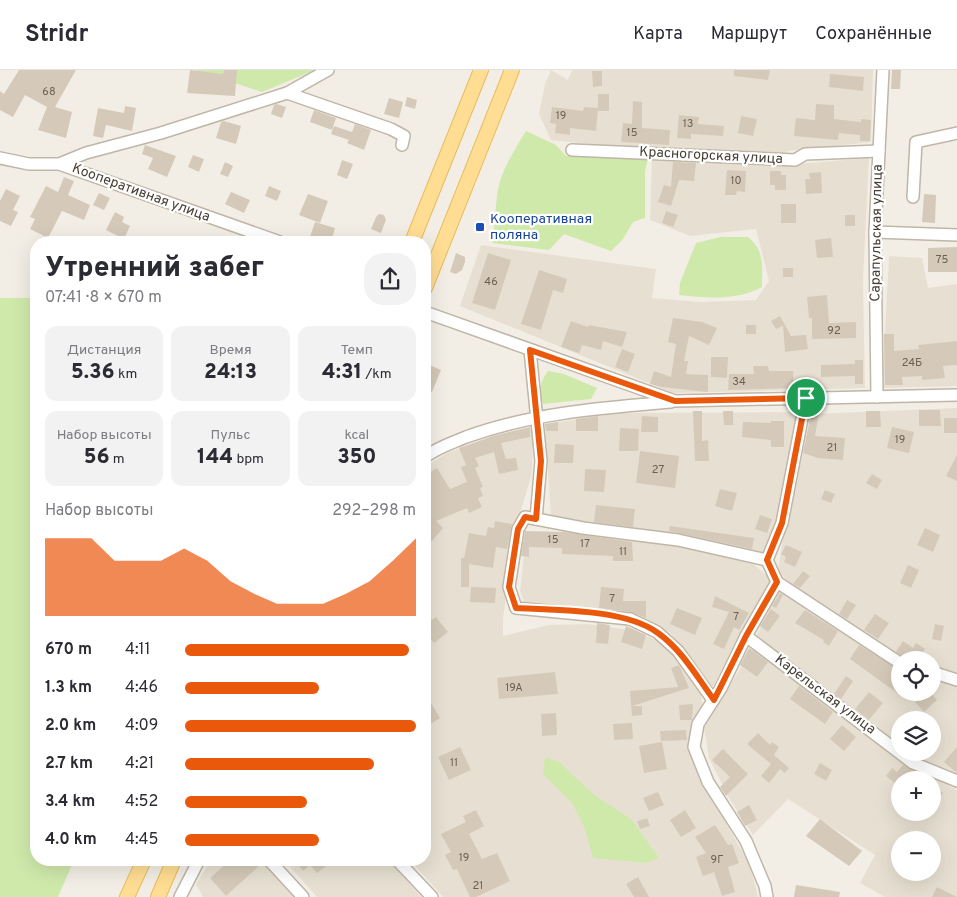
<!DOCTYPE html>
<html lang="ru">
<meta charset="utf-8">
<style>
:root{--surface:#fff;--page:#f2f2f3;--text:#2b2b33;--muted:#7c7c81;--line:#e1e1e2;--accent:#ea580c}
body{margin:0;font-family:Overpass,sans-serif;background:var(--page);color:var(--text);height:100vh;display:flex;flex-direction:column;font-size:19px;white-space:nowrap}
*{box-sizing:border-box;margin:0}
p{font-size:16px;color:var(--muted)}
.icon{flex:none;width:28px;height:28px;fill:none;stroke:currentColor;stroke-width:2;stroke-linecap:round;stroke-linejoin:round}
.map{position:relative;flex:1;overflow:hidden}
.drawer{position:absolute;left:30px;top:166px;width:401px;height:630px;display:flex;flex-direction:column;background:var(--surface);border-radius:20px;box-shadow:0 5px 20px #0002}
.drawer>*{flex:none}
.tools{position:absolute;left:891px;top:581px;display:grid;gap:10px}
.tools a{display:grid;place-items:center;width:50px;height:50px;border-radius:50%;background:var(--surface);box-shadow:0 5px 20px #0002;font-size:25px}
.pin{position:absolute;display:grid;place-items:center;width:42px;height:42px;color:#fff;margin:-21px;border:2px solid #fff;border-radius:50%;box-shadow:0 1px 5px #0007}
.round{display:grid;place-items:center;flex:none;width:52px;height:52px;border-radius:20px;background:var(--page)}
.headline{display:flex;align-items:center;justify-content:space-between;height:85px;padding:0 15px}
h1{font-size:28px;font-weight:800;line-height:38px}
.stats{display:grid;grid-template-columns:repeat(3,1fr);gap:8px;height:85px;padding:5px 15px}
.stats div{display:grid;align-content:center;border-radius:12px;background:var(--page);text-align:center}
.stats b{font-size:21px;font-weight:800}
.stats small{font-size:14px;font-weight:400}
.stats p{font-size:14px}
.chart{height:140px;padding:10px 15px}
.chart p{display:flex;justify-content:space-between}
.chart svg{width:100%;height:90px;margin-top:5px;fill:var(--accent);opacity:.7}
ul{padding:0 15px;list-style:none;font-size:16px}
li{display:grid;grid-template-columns:80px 60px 1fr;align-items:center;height:38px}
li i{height:12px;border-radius:6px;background:var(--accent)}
header{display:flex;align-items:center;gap:30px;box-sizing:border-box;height:70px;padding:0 25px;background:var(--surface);border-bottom:1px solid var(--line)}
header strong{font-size:24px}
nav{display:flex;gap:28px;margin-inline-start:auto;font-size:18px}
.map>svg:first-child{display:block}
</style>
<header>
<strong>Stridr</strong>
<nav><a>Карта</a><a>Маршрут</a><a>Сохранённые</a></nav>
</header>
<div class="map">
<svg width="957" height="827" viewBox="0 0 957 827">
<rect width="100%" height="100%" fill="#f3eee5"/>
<g fill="#e7e0d2" fill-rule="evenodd">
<polygon points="551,0 568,10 572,0 873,0 871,72 787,81 784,87 657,81 551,70 539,44 545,14"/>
<polygon points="652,85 785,95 869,88 863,210 865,318 673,323 460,236 481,175 656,199 652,228 700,232 756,230 769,211 756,159 690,166 650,150"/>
<polygon points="889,186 922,188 928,218 957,214 957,316 882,318"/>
<polygon points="957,338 957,608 933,601 932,590 907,590 888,580 797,519 778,502 782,473 812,344"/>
<polygon points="799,342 771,482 755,487 588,456 551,446 545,354 619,343"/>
<polygon points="533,359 532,403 515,461 503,549 503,566 549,555 588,554 637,561 666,575 691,602 701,624 703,640 691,678 727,755 750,795 758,827 443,827 410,790 425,790 425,397 449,382 509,363"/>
<polygon points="526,466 653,472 704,481 753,494 770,508 769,518 727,601 713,617 669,562 647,553 525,534 520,521"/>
<polygon points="778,521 788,524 900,597 900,622 932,622 933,609 957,616 957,707 919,690 908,683 932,682 932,650 900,650 900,677 756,567"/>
<path d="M752 579 889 682 923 703 957 720V827H885L860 813 875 785 788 729 753 765 729 728 709 688 704 658ZM900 710H932V742H900ZM900 770H932V802H900Z"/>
<polygon points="211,790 264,790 299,827 203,827 196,814"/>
<polygon points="284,790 388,790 421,827 317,827"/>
</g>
<g fill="#cfe9ab">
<polygon points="195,0 315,0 262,22"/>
<path d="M526 61 556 75 566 86 648 89 645 101V148L633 152 623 169 611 181 564 164 549 180 492 173C495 157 495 141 497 126 500 102 514 81 526 61Z"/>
<path d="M720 167H748C765 181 762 196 762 217 736 231 707 228 679 225L680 213 696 173Z"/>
<polygon points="0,228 36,228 36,790 74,790 58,827 0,827"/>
<path d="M548 301 564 304 597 318 591 329 543 334C538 321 540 312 548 301Z"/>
<polygon points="545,687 559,692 594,725 631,749 659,788 646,793 593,788 585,759 572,733 543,704"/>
</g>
<g fill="#d5cab9">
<polygon points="19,0 76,0 55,37 72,42 66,68 38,60 47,37 25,25 13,47 0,40 0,21 4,24"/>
<polygon points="190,0 223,4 224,0 237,0 235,26 187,23"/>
<polygon points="734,0 770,0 768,10 734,6"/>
<polygon points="892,0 901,0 900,19 891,19"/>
<polygon points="592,1 602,1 602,16 593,17"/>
<polygon points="830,4 864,7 863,21 829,17"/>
<rect x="598" y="24" width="11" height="17"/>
<polygon points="407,27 417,30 415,39 405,36"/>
<polygon points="389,28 403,32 399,48 384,44"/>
<polygon points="633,31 642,32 642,58 670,60 669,75 621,72 623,53 632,54"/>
<polygon points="277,34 286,37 282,48 271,44 274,35"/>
<polygon points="816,34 834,35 834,49 861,52 861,49 871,50 870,71 860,71 860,65 839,63 838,70 794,66 796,48 815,50"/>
<polygon points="125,36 136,38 132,61 106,55 103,68 93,66 98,38 124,43"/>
<polygon points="552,37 583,41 584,37 598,38 596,61 570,58 570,65 555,63 556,54 550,53"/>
<polygon points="314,40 336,48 332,60 310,52"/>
<polygon points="679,45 699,47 698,54 724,56 723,66 691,64 691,69 677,68"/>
<polygon points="741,46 757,49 753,66 738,63"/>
<polygon points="224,51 241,56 236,74 216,68 221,52"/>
<polygon points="355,54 371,60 364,80 347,73 349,70 331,64 334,56 352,62"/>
<polygon points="145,75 176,86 167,107 148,99 153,88 142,84"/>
<polygon points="193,85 204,89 199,102 188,97"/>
<polygon points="342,90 353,94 347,109 337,105"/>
<polygon points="225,92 233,96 228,107 220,104"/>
<polygon points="673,92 696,93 694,111 679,110 671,136 658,132 664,115 671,117"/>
<polygon points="727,100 746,101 745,122 737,121 736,125 725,125"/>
<polygon points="770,101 781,101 781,105 786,105 786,120 775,120 775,115 770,115"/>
<polygon points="821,102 822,123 806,124 805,109 810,109 809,103"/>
<polygon points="64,107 74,111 68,125 90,135 84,150 62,141 48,168 30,159 35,149 30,147 46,116 58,122"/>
<polygon points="269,116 281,121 277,131 265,126"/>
<polygon points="6,119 20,126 13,140 18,142 11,156 0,151 0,131"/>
<polygon points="231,122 250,130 244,143 225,134"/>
<polygon points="99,123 110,128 104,140 93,135"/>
<polygon points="308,124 328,131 320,153 299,145"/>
<polygon points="924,124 936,125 935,153 922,152"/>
<rect x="781" y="134" width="15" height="19"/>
<polygon points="666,141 678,145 673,157 662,153"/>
<polygon points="115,142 124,147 122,152 130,156 124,169 106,160"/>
<polygon points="379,144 384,145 386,150 381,163 371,159 376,147"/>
<rect x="845" y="145" width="10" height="11"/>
<polygon points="315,152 335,158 331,172 310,167"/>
<polygon points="831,168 833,187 817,188 815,170"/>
<polygon points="957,177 957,202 928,202 928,178"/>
<polygon points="456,183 465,187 465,192 462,200 456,204 450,202"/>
<polygon points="488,183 511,190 495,240 472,233"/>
<rect x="783" y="198" width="10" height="9"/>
<polygon points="539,200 567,209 563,223 553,220 541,260 521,254"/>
<polygon points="827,225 829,253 856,252 856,268 812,269 812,248 809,248 807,227"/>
<polygon points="780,246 791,266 806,265 808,279 785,282 783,256 776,259 771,251"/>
<polygon points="673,248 702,252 717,258 709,275 689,266 684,291 688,291 686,304 708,305 708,322 661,317 650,314 654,301 671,307 676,274 668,272"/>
<polygon points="571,251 588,257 589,255 627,262 622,277 603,271 601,280 582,275 579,283 561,277"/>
<rect x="746" y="255" width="10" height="9"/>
<polygon points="884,264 894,264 894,281 919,279 918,275 957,271 957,295 943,296 945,308 922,310 922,306 902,307 903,315 885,315"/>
<polygon points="622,279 635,284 628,302 615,297"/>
<polygon points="711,287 728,287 727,308 711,307"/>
<polygon points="855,290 863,290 863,314 855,314 855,306 821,307 821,295 855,294"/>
<polygon points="425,293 441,300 432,322 425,320"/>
<polygon points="753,296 768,296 769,301 793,301 794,318 728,320 729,304 754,304"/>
<polygon points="919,340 940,340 941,356 919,356"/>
<polygon points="693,341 702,341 702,371 708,370 709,391 695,391"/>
<polygon points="723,341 733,341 733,355 724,355"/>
<polygon points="866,341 880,341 881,357 866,357"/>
<polygon points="811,343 819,343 815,366 845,368 843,390 818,388 803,383"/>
<polygon points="598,346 598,361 576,361 576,349"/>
<polygon points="642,346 658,347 658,362 641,362"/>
<rect x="944" y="348" width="13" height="15"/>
<polygon points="771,351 784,351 784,377 771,377 771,370 742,367 743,352 771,353"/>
<polygon points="558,352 558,361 546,361 545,354"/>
<polygon points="530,357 530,367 501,373 506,389 516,388 518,400 499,404 494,382 475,388 479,396 475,398 483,417 480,418 483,426 478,428 482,437 469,443 467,438 436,451 443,458 425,479 425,405 437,398 450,419 467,412 461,397 466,395 459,378 493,366"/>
<polygon points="892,357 914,362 909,383 887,378"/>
<polygon points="620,358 639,359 638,381 619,381"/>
<polygon points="555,374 574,375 573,393 554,393"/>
<polygon points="640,381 679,386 675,418 636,413"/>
<polygon points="957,385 957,411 946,406"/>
<polygon points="585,399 606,400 604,422 584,421"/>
<polygon points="872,404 882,410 877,419 866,413"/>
<polygon points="720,419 737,423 732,441 715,436"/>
<polygon points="825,420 835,424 831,433 821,429"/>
<polygon points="596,435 635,439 633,457 594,452"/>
<polygon points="760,445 772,449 767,463 755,459"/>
<polygon points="495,451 512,454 507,479 496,477 493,498 469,494 469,517 461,517 461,488 464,488 469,463 486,466 488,457 494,458"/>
<polygon points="670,456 754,468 752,479 669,461"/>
<polygon points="925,458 940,465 933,482 917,475"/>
<polygon points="525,461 565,462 632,472 633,491 613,491 613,486 562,484 562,478 529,477 529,487 521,486"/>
<polygon points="786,475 802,482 795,497 784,492 786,487 781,484"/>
<polygon points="908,495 919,500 911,518 900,513"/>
<polygon points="803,501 810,506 800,518 793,514"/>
<polygon points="471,517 496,518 495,533 470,532"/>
<polygon points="601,517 624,519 623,531 646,531 646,548 631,542 599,538"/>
<polygon points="780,523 783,525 776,538 772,536"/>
<polygon points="715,526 749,543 739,560 734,557 724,579 713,574 729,542 712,537"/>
<polygon points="847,530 856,535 847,549 839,544"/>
<polygon points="677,538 702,548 695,565 670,554"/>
<polygon points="771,539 780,546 768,562 760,556"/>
<polygon points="805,540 838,561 829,576 823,572 824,570 795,553"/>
<polygon points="425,541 432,550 436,547 448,562 434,573 425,561"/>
<polygon points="875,544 889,553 878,569 864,560"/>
<polygon points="597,553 610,555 608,574 596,573"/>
<polygon points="935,554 944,556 941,571 932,569"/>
<polygon points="626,556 646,565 642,579 621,572"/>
<polygon points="903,571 913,578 916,573 925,579 918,590 907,590 896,582"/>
<polygon points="859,575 900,600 900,625 850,589"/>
<polygon points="749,578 768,592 757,607 740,595"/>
<polygon points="679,595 689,618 632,636 642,636 642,645 632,646 630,621 678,617 671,598"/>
<polygon points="555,602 558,624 499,629 497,608"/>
<polygon points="846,606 853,611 841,629 834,624"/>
<polygon points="799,616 833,642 825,654 790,629"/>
<polygon points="869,622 883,633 869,650 855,639"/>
<polygon points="925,622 930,622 937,630 924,642 915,632"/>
<polygon points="425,623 440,648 429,655 425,650"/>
<polygon points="693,634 692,650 680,650 679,635"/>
<polygon points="556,643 557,665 542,666 541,644"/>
<polygon points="632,653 633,669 614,670 613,654"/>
<polygon points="842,655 856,667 844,681 830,669"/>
<polygon points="686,660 687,670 661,671 660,661"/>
<polygon points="758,663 770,675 772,672 779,677 774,685 789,698 785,703 780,699 769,713 761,706 771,694 747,674"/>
<polygon points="662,672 667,699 644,703 639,676"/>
<polygon points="460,677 471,700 449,710 438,687"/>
<polygon points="957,677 957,703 944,692"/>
<polygon points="723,679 748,704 726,726 720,717 730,707 712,690"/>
<polygon points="820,693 832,700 826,711 814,704"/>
<polygon points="903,695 918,703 927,710 900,710 900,717 886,706 892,698 897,702"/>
<polygon points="932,716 943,723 932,739"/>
<polygon points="658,722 664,735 649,741 643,728"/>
<polygon points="749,735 757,750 745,756 737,742"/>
<polygon points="476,740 484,756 469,764 482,789 497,783 510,811 476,827 470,827 457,799 453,800 445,785 451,782 441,764 466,752 463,746"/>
<polygon points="685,740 696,758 681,767 670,750"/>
<polygon points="647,748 650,756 640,759 637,751"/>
<polygon points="820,749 862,781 849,796 806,766"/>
<polygon points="715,755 728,775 732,774 739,793 728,797 735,822 722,826 714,802 703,806 696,787 706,783 695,767"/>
<polygon points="230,790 253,790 259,796 226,826 210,808"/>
<polygon points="294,790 334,790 317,803 310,795 303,801"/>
<polygon points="638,807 649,827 634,827 626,814"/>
<polygon points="796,815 840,822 839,827 794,827"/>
<polygon points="937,817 957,827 932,827"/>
</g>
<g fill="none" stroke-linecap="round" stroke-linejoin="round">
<defs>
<g id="minor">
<polyline points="287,23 391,59 404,66 402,75"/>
<polyline points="572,80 795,90 805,84 879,81"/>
<polyline points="0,88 29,94 59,94 280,172"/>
<polyline points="59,94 86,83 161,63 287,23 328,0"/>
<polyline points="913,127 916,72 957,63"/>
<polyline points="875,162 957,165"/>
<polyline points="425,242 675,331 957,325"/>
<polyline points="530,280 541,391 536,449 525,447 518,459 509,517 516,538 630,549 657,562 678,581 713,630"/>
<polyline points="877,327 875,162 883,0"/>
<path d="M425 387C438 377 452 373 466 367 532 343 601 338 671 332"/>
<polyline points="536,449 583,458 678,470 767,490"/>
<polyline points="777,512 900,593"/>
<polyline points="746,566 913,693 957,711"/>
<polyline points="932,602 957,610"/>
<polyline points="269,790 303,827"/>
<polyline points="397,790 432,827"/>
<polyline points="180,827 199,790"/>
<polyline points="767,827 765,816 746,771 708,712 694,677 698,654 721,618 746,566 777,512 767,490 782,453 806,328"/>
</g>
<g id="major">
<polyline points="412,172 481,0"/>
<polyline points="425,218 512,0"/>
<polyline points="127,827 144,790"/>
<polyline points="158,827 174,790"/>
</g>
</defs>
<use href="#minor" stroke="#bfb6a7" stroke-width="14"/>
<use href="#major" stroke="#e8bb5d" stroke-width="16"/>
<use href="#minor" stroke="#fff" stroke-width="11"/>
<use href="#major" stroke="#ffdd92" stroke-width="14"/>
</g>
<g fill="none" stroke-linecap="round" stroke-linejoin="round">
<defs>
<path id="route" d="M530 280 675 331 806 328 782 453 767 490 777 512 746 566 714 630C697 607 682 580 658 563 626 539 556 540 516 538L509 517 518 459 525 447 536 449 541 391Z"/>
</defs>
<use href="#route" stroke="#fff" stroke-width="10"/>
<use href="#route" stroke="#ea580c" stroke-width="6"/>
</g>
<rect fill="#1a4fb4" stroke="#fff" stroke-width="2" x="475" y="152" width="10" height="10" rx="2.5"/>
<g text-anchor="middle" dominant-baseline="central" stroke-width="4.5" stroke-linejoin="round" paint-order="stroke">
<g font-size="11" fill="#6a6155">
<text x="49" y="22">68</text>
<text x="561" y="46">19</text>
<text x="688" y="54">13</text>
<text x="632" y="63">15</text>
<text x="736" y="111">10</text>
<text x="942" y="190">75</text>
<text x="491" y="212">46</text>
<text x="834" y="261">92</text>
<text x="912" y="293">24Б</text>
<text x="739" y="312">34</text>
<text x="900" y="370">19</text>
<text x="832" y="378">21</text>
<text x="658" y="400">27</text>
<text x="553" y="470">15</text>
<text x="585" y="474">17</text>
<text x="623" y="482">11</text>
<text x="612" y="529">7</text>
<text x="736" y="547">7</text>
<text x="514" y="618">19А</text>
<text x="454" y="693">11</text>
<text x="464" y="788">19</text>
<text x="717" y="790">9Г</text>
<text x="478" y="816">21</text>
</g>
<g font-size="14" fill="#463e34" stroke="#fff">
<text transform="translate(711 86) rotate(3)">Красногорская улица</text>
<text transform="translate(141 123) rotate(20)">Кооперативная улица</text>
<text transform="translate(877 163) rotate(-89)">Сарапульская улица</text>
<text transform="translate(825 625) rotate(37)">Карельская улица</text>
</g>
<g font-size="14" fill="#164399" stroke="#fff" text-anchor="start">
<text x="490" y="149">Кооперативная<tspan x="490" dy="16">поляна</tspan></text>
</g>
</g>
</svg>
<div class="tools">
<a><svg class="icon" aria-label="locate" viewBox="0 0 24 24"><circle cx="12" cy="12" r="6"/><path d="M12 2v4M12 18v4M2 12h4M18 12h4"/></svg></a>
<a><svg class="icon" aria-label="layers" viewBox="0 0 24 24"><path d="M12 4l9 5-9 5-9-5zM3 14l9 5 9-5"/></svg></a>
<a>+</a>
<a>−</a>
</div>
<div class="pin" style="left:806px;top:328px;background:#1e9e55"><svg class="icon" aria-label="arrive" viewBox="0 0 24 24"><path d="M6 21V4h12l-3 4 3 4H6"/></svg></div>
<section class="drawer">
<div class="headline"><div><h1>Утренний забег</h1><p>07:41 · 8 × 670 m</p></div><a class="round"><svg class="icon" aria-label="share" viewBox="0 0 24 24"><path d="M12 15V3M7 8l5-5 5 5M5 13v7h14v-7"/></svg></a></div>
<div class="stats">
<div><p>Дистанция</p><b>5.36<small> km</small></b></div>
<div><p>Время</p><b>24:13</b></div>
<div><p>Темп</p><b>4:31<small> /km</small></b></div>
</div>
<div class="stats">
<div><p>Набор высоты</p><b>56<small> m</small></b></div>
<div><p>Пульс</p><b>144<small> bpm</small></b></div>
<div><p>kcal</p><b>350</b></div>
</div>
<div class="chart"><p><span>Набор высоты</span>292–298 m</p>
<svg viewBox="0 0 160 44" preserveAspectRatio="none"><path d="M0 44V6L10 6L20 6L30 17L40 17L50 17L60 11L70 17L80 27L90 33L100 38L110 38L120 38L130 33L140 27L150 17L160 6V44z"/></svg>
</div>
<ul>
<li><b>670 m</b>4:11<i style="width:97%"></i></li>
<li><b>1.3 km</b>4:46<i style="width:58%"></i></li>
<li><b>2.0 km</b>4:09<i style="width:100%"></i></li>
<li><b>2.7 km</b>4:21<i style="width:82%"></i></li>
<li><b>3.4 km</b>4:52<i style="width:53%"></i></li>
<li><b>4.0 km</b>4:45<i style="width:58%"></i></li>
</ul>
</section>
</div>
